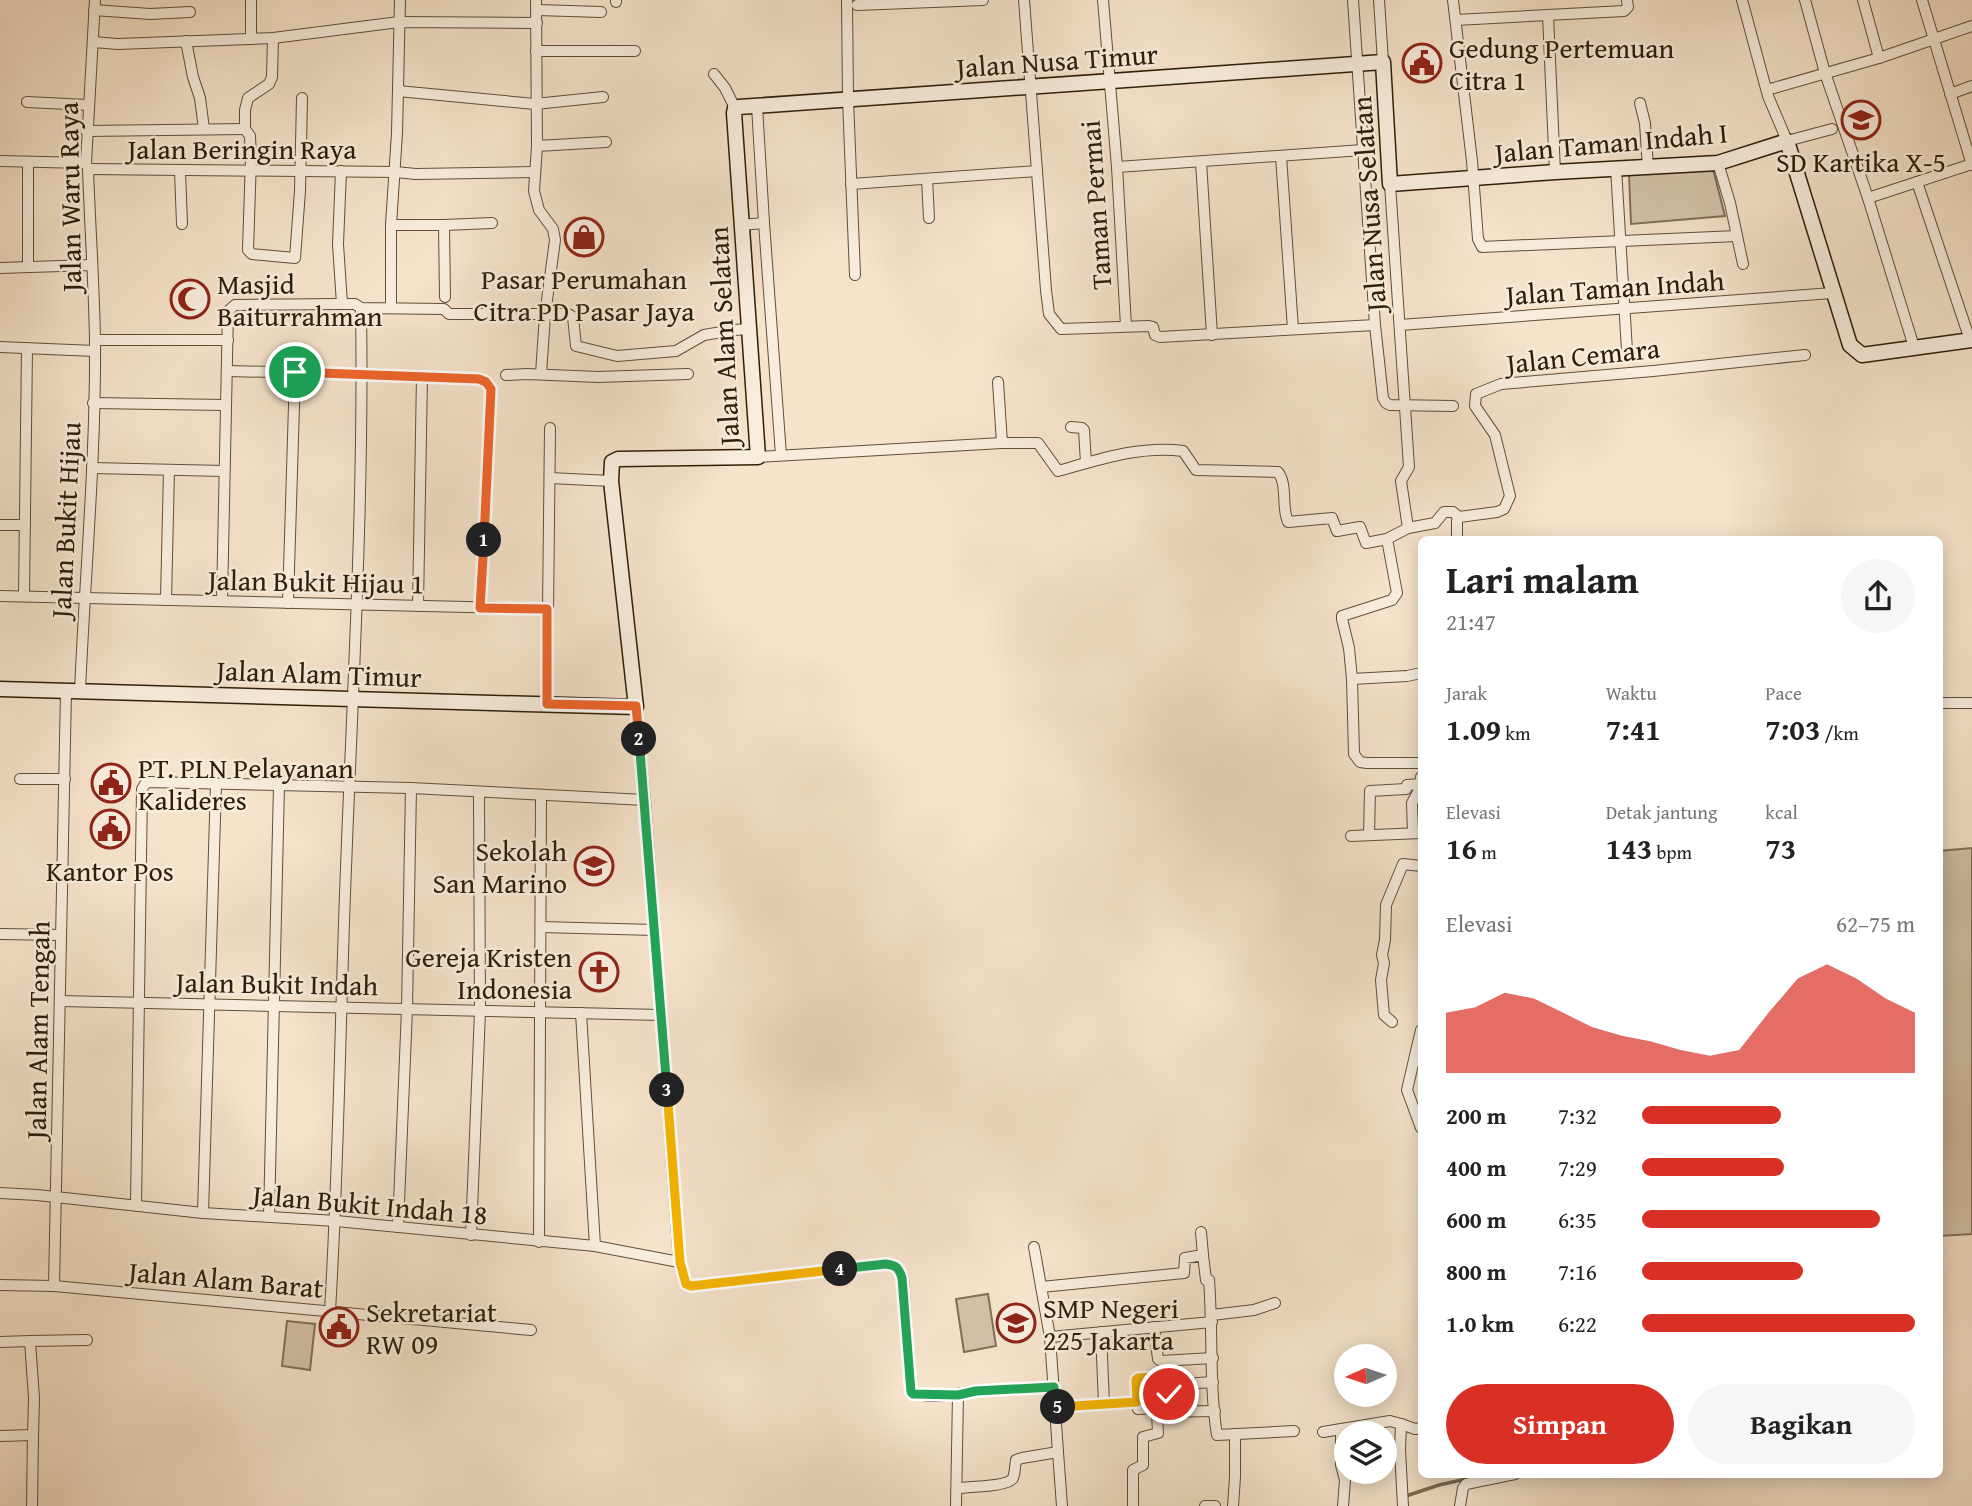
<!DOCTYPE html>
<html lang="id">
<meta charset="utf-8">
<style>
:root{--surface:#fff;--page:#f6f6f6;--text:#222;--muted:#767676;--accent:#d93025}
body{margin:0;font-family:"Gentium Book Plus",serif;background:var(--page);color:var(--text);height:100vh;display:flex;flex-direction:column;font-size:26px;white-space:nowrap}
*{box-sizing:border-box;margin:0}
p{font-size:23px;color:var(--muted)}
.icon{flex:none;width:38px;height:38px;fill:none;stroke:currentColor;stroke-width:2;stroke-linecap:round;stroke-linejoin:round}
.map{position:relative;flex:1;overflow:hidden}
.drawer{position:absolute;left:1418px;top:536px;width:525px;height:942px;display:flex;flex-direction:column;background:var(--surface);border-radius:10px;box-shadow:0 4px 18px #0003}
.drawer>*{flex:none}
.needle{width:46px;rotate:267deg}
.tools{position:absolute;left:1334px;top:1344px;display:grid;gap:14px}
.tools a{display:grid;place-items:center;width:63px;height:63px;border-radius:50%;background:var(--surface);box-shadow:0 4px 18px #0003;font-size:35px}
.pin{position:absolute;display:grid;place-items:center;width:60px;height:60px;color:#fff;margin:-30px;border:4px solid #fff;border-radius:50%;box-shadow:0 2px 7px #0007}
.km{position:absolute;width:35px;height:35px;margin:-18px;border-radius:50%;background:#222;color:#fff;font-size:19px;line-height:35px;text-align:center}
.round{display:grid;place-items:center;flex:none;width:74px;height:74px;border-radius:37px;background:var(--page)}
.headline{display:flex;align-items:center;justify-content:space-between;height:119px;padding:0 28px}
h1{font-size:38px;font-weight:600;line-height:52px}
.metrics{display:grid;grid-template-columns:repeat(3,1fr);gap:10px;height:119px;padding:7px 28px}
.metrics div{display:grid;align-content:center}
.metrics b{font-size:30px;font-weight:600}
.metrics small{font-size:19px;font-weight:400}
.metrics p{font-size:19px}
.chart{height:196px;padding:14px 28px}
.chart p{display:flex;justify-content:space-between}
.chart svg{width:100%;height:126px;margin-top:7px;fill:var(--accent);opacity:.7}
.cta{display:flex;gap:14px;margin-top:auto;padding:14px 28px}
.cta a{flex:1;height:80px;border-radius:42px;background:var(--accent);color:#fff;font-size:28px;font-weight:600;line-height:80px;text-align:center}
.cta a+a{background:var(--page);color:var(--text)}
ul{padding:0 28px;list-style:none;font-size:23px}
li{display:grid;grid-template-columns:112px 84px 1fr;align-items:center;height:52px}
li i{height:18px;border-radius:9px;background:var(--accent)}
.map>svg:first-child{display:block}
</style>
<div class="map">
<svg width="1972" height="1506" viewBox="0 0 1972 1506">
<rect width="100%" height="100%" fill="#f5e3cb"/>
<filter id="stains"><feTurbulence type="fractalNoise" baseFrequency=".00286" numOctaves="4"/><feColorMatrix values="0 0 0 0 .2 0 0 0 0 .09 0 0 0 0 .02 0 0 0 .5 -.17"/></filter>
<radialGradient id="worn" r=".72"><stop offset=".6" stop-color="#630" stop-opacity="0"/><stop offset="1" stop-color="#630" stop-opacity=".3"/></radialGradient>
<g fill="#d3c2aa" stroke="#807059" stroke-width="2">
<polygon points="1713,169 1725,216 1631,224 1629,174"/>
<polygon points="1972,848 1972,1234 1939,1236 1939,851"/>
<polygon points="988,1294 996,1346 964,1352 956,1299"/>
<polygon points="287,1321 315,1324 310,1370 282,1366"/>
</g>
<g fill="none" stroke-linecap="round" stroke-linejoin="round">
<polyline stroke="#7d6c55" stroke-width="3.5" points="1406,1496 1439,1485 1488,1474"/>
<defs>
<g id="street">
<polyline points="536,0 537,146 534,191 539,210 553,229 555,240 545,315 541,374"/>
<polyline points="616,0 616,2"/>
<polyline points="847,0 848,99 855,275"/>
<polyline points="1024,0 1046,290 1049,314 1061,329 1149,326 1153,327 1155,335 1160,337 1375,325"/>
<polyline points="1103,0 1117,167 1126,326"/>
<polyline points="1353,0 1375,325 1383,398 1386,403 1390,405 1453,406"/>
<polyline points="1379,0 1383,62"/>
<polyline points="1453,0 1472,161 1478,239 1482,247 1737,236"/>
<polyline points="1742,0 1768,96 1787,141 1832,129"/>
<polyline points="1805,0 1825,73 1868,198 1972,164"/>
<polyline points="1863,0 1879,58"/>
<polyline points="1922,0 1972,165"/>
<polyline points="857,5 983,0"/>
<polyline points="94,10 150,14 190,12"/>
<polyline points="537,10 601,12"/>
<polyline points="1548,15 1555,172"/>
<polyline points="1456,20 1624,11 1628,7 1627,0"/>
<polyline points="273,38 272,77 269,84 248,98 245,110 245,129 250,136 251,158 248,250 252,254 295,258 300,191 302,98"/>
<polyline points="251,39 251,0"/>
<polyline points="186,41 193,77 200,98 204,129"/>
<polyline points="93,42 118,44 273,38 399,22 537,23"/>
<polyline points="536,51 635,51"/>
<polyline points="714,74 725,88 735,108"/>
<polyline points="1767,90 1879,58 1972,26"/>
<polyline points="398,91 535,104 603,97"/>
<polyline points="1950,94 1972,86"/>
<polyline points="27,102 88,105"/>
<polyline points="1640,103 1645,123 1648,168"/>
<polyline points="757,106 764,223 781,455"/>
<polyline points="86,131 245,129"/>
<polyline points="537,146 606,142"/>
<polyline points="1281,156 1293,329"/>
<polyline points="0,161 86,163"/>
<polyline points="28,162 28,267"/>
<polyline points="1201,162 1212,335"/>
<polyline points="1718,163 1730,203 1743,264"/>
<polyline points="1117,167 1363,150"/>
<polyline points="1616,168 1627,351"/>
<polyline points="88,169 395,172 416,174 534,172"/>
<polyline points="180,171 182,224"/>
<polyline points="341,171 338,244 342,304"/>
<polyline points="927,179 929,218"/>
<polyline points="1917,182 1970,340"/>
<polyline points="851,184 1037,171"/>
<polyline points="1390,184 1409,467 1401,481 1408,528 1387,539 1397,593 1392,600 1342,616 1342,619 1349,648 1352,679 1354,754 1360,762 1367,763 1421,763"/>
<polyline points="1868,198 1914,347"/>
<polyline points="391,225 444,225 445,297"/>
<polyline points="444,225 492,223"/>
<polyline points="741,225 764,223"/>
<polyline points="0,268 92,265"/>
<polyline points="391,308 391,225 397,133 400,0"/>
<polyline points="1400,325 1833,293"/>
<polyline points="95,340 228,340"/>
<polyline points="0,347 95,351"/>
<polyline points="227,371 362,374 479,379 486,382 491,389 480,608"/>
<polyline points="506,375 527,374 598,377 688,374"/>
<polyline points="998,382 1002,443"/>
<polyline points="93,403 225,405"/>
<polyline points="1071,427 1082,428 1084,430 1086,463"/>
<path d="M758 457 1002 443H1038L1058 471C1097 460 1141 445 1183 451L1196 470 1278 472C1288 485 1281 507 1288 522L1332 518 1337 531 1360 527 1366 543 1387 539"/>
<polyline points="92,468 224,471"/>
<polyline points="550,478 611,481"/>
<polyline points="0,525 25,525"/>
<polyline points="1408,528 1435,523 1444,512 1453,512 1459,517"/>
<polyline points="1457,539 1457,521 1459,517 1497,512 1504,509 1510,496 1495,435 1475,406 1476,394 1501,384 1653,371 1805,355"/>
<polyline points="0,596 547,609"/>
<polyline points="24,596 27,348"/>
<polyline points="166,600 169,470"/>
<polyline points="222,601 228,311 235,305 342,304 355,304 361,308 444,309 449,314 568,314 573,317 576,346 617,356 676,351 704,335 734,330 748,329"/>
<polyline points="288,603 295,372"/>
<polyline points="418,606 422,376"/>
<polyline points="1352,679 1407,676 1421,673"/>
<path d="M80 691C85 574 96 457 95 340 94 283 90 226 88 169L86 163 95 0"/>
<polyline points="1939,703 1972,703"/>
<polyline points="547,704 550,428"/>
<path d="M636 707 645 800 679 1262 686 1284 691 1286 886 1264C896 1265 899 1268 903 1278L911 1392C933 1401 959 1392 982 1391 1006 1389 1030 1388 1054 1387"/>
<polyline points="20,779 65,779"/>
<polyline points="1413,833 1412,803 1420,788 1421,777"/>
<polyline points="1369,835 1370,791 1406,789 1407,785 1421,784"/>
<polyline points="1351,836 1421,833"/>
<polyline points="541,927 655,930"/>
<polyline points="0,934 61,935"/>
<polyline points="60,1001 661,1015"/>
<polyline points="581,1013 595,1246"/>
<polyline points="1392,1022 1384,1015 1381,980 1384,963 1382,955 1385,940 1386,905 1403,864 1421,866"/>
<polyline points="1421,1030 1407,1090 1421,1128"/>
<polyline points="0,1193 37,1195 203,1213 336,1221 595,1246 679,1262"/>
<polyline points="136,1205 142,789 145,784 149,782 411,788 645,800"/>
<polyline points="203,1213 216,784"/>
<polyline points="269,1217 279,785"/>
<polyline points="398,1227 407,1009 411,788"/>
<polyline points="1201,1232 1203,1255"/>
<polyline points="471,1235 480,1011 479,792"/>
<polyline points="539,1242 541,796"/>
<polyline points="0,1285 54,1286 531,1330"/>
<polyline points="54,1286 66,691"/>
<path d="M1041 1287 1184 1273 1185 1258 1203 1255 1206 1280H1209C1213 1330 1209 1386 1217 1435L1294 1431"/>
<path d="M330 1311C339 1163 340 1015 346 868 353 681 364 495 361 308"/>
<polyline points="1212,1315 1254,1310 1275,1303"/>
<polyline points="1154,1327 1158,1359 1161,1361 1213,1358"/>
<polyline points="1101,1332 1104,1404 1137,1403"/>
<polyline points="1050,1337 1212,1322"/>
<polyline points="30,1341 87,1340"/>
<polyline points="0,1342 30,1341 34,1398 33,1435 0,1436"/>
<polyline points="1213,1382 1170,1385 1169,1394 1155,1394 1153,1377 1137,1378 1138,1409 1155,1408 1157,1412 1215,1411"/>
<polyline points="1055,1407 1104,1404"/>
<polyline points="1401,1424 1415,1429 1421,1428"/>
<polyline points="1341,1430 1341,1465 1345,1480 1343,1506"/>
<polyline points="1323,1432 1390,1421 1401,1424 1400,1450 1403,1506"/>
<polyline points="1058,1452 1062,1506"/>
<path d="M957 1488C967 1487 1008 1487 1013 1478 1015 1473 1015 1466 1016 1460L1022 1458 1058 1452 1050 1337 1034 1247"/>
<polyline points="32,1506 33,1435"/>
<polyline points="956,1506 958,1395"/>
<polyline points="1133,1506 1133,1470 1143,1465 1143,1437 1158,1433 1157,1412"/>
<polyline points="1205,1506 1215,1506"/>
<polyline points="1233,1506 1235,1477 1235,1434"/>
<polyline points="1460,1506 1463,1488 1466,1484 1515,1474"/>
</g>
<polyline id="secondary" points="0,689 636,707 611,481 612,462 618,459 758,457 734,113 735,108 739,107 1383,62 1390,184 1555,172 1718,163 1787,141 1850,345 1862,355 1972,340"/>
</defs>
<use href="#street" stroke="#604f39" stroke-width="12"/>
<use href="#secondary" stroke="#2e1e08" stroke-width="17"/>
<use href="#street" stroke="#f8eddd" stroke-width="10"/>
<use href="#secondary" stroke="#f8eddd" stroke-width="14"/>
</g>
<g fill="none" stroke-linecap="round" stroke-linejoin="round">
<defs>
<polyline id="split-1" points="295,372 479,379 486,382 491,389 484,540"/>
<polyline id="split-2" points="484,540 480,608 547,609 547,704 636,706 639,739"/>
<polyline id="split-3" points="639,739 667,1090"/>
<polyline id="split-4" points="667,1090 680,1262 686,1284 691,1286 840,1269"/>
<path id="split-5" d="M840 1269 886 1264C896 1265 899 1268 902 1278L911 1392 913 1394 958 1395 976 1391 1054 1387 1055 1407H1058"/>
<polyline id="split-6" points="1058,1407 1137,1402 1136,1380 1138,1378 1153,1377 1154,1394 1169,1394"/>
</defs>
<use href="#split-1" stroke="#fff" stroke-width="14"/>
<use href="#split-2" stroke="#fff" stroke-width="14"/>
<use href="#split-3" stroke="#fff" stroke-width="14"/>
<use href="#split-4" stroke="#fff" stroke-width="14"/>
<use href="#split-5" stroke="#fff" stroke-width="14"/>
<use href="#split-6" stroke="#fff" stroke-width="14"/>
<use href="#split-1" stroke="#f0652b" stroke-width="9"/>
<use href="#split-2" stroke="#f0652b" stroke-width="9"/>
<use href="#split-3" stroke="#22a559" stroke-width="9"/>
<use href="#split-4" stroke="#f5b400" stroke-width="9"/>
<use href="#split-5" stroke="#22a559" stroke-width="9"/>
<use href="#split-6" stroke="#f5b400" stroke-width="9"/>
</g>
<defs>
<symbol id="civic-ring" viewBox="-11 -11 22 22"><circle r="9.5" fill="#f8eddd" stroke="#8f2418" stroke-width="1.5"/><path d="M-.6-6.5H3V-4.5H.6V-3L4-1V1h2V6H-6V1h2V-1L-.6-3ZM-1.2 2.5V6h2.4V2.5Z" fill="#8f2418"/></symbol>
<symbol id="school-ring" viewBox="-11 -11 22 22"><circle r="9.5" fill="#f8eddd" stroke="#8f2418" stroke-width="1.5"/><path d="M0-5L7-2L0 1L-7-2ZM-4 1L0 2.5L4 1V4Q0 6-4 4Z" fill="#8f2418"/></symbol>
<symbol id="shop-ring" viewBox="-11 -11 22 22"><circle r="9.5" fill="#f8eddd" stroke="#8f2418" stroke-width="1.5"/><path d="M-5-2.5h2.3a2.7 3.5 0 0 1 5.4 0H5L5.5 6h-11ZM-1.5-2.5h3a1.5 2.3 0 0 0-3 0Z" fill="#8f2418"/></symbol>
<symbol id="mosque-ring" viewBox="-11 -11 22 22"><circle r="9.5" fill="#f8eddd" stroke="#8f2418" stroke-width="1.5"/><path d="M3.5-4.9A6 6 0 1 0 3.5 4.9A5 5 0 1 1 3.5-4.9Z" fill="#8f2418"/></symbol>
<symbol id="church-ring" viewBox="-11 -11 22 22"><circle r="9.5" fill="#f8eddd" stroke="#8f2418" stroke-width="1.5"/><path d="M-1.2-6h2.4v3.5h3.3v2.4h-3.3V6h-2.4V-.1h-3.3v-2.4h3.3Z" fill="#8f2418"/></symbol>
</defs>
<g fill-rule="evenodd">
<use href="#civic-ring" x="1400" y="41" width="44" height="44"/>
<use href="#school-ring" x="1839" y="98" width="44" height="44"/>
<use href="#shop-ring" x="562" y="215" width="44" height="44"/>
<use href="#mosque-ring" x="168" y="277" width="44" height="44"/>
<use href="#civic-ring" x="89" y="761" width="44" height="44"/>
<use href="#civic-ring" x="88" y="807" width="44" height="44"/>
<use href="#school-ring" x="572" y="844" width="44" height="44"/>
<use href="#church-ring" x="577" y="950" width="44" height="44"/>
<use href="#school-ring" x="994" y="1301" width="44" height="44"/>
<use href="#civic-ring" x="317" y="1305" width="44" height="44"/>
</g>
<g text-anchor="middle" dominant-baseline="central" stroke-width="5" stroke-linejoin="round" paint-order="stroke">
<g font-size="28" fill="#2e1e08" stroke="#f8eddd" text-anchor="start">
<text x="1449" y="47">Gedung Pertemuan<tspan x="1449" dy="32">Citra 1</tspan></text>
<text x="1861" y="161" text-anchor="middle">SD Kartika X-5</text>
<text x="584" y="278" text-anchor="middle">Pasar Perumahan<tspan x="584" dy="32">Citra PD Pasar Jaya</tspan></text>
<text x="217" y="283">Masjid<tspan x="217" dy="32">Baiturrahman</tspan></text>
<text x="138" y="767">PT. PLN Pelayanan<tspan x="138" dy="32">Kalideres</tspan></text>
<text x="567" y="850" text-anchor="end">Sekolah<tspan x="567" dy="32">San Marino</tspan></text>
<text x="110" y="870" text-anchor="middle">Kantor Pos</text>
<text x="572" y="956" text-anchor="end">Gereja Kristen<tspan x="572" dy="32">Indonesia</tspan></text>
<text x="1043" y="1307">SMP Negeri<tspan x="1043" dy="32">225 Jakarta</tspan></text>
<text x="366" y="1311">Sekretariat<tspan x="366" dy="32">RW 09</tspan></text>
</g>
<g font-size="28" fill="#2e1e08" stroke="#f8eddd">
<text transform="translate(1057 60) rotate(-4)">Jalan Nusa Timur</text>
<text transform="translate(1611 142) rotate(-5)">Jalan Taman Indah I</text>
<text x="242" y="148">Jalan Beringin Raya</text>
<text transform="translate(69 197) rotate(-91)">Jalan Waru Raya</text>
<text transform="translate(1368 204) rotate(-94)">Jalan Nusa Selatan</text>
<text transform="translate(1095 205) rotate(-94)">Taman Permai</text>
<text transform="translate(1615 287) rotate(-4)">Jalan Taman Indah</text>
<text transform="translate(723 336) rotate(-93)">Jalan Alam Selatan</text>
<text transform="translate(1583 355) rotate(-6)">Jalan Cemara</text>
<text transform="translate(65 520) rotate(-87)">Jalan Bukit Hijau</text>
<text transform="translate(316 581) rotate(1)">Jalan Bukit Hijau 1</text>
<text transform="translate(319 673) rotate(2)">Jalan Alam Timur</text>
<text transform="translate(277 983) rotate(1)">Jalan Bukit Indah</text>
<text transform="translate(37 1030) rotate(-89)">Jalan Alam Tengah</text>
<text transform="translate(370 1204) rotate(5)">Jalan Bukit Indah 18</text>
<text transform="translate(226 1279) rotate(5)">Jalan Alam Barat</text>
</g>
</g>
<rect width="100%" height="100%" filter="url(#stains)"/>
<rect width="100%" height="100%" fill="url(#worn)"/>
</svg>
<div class="tools">
<a><svg class="needle" viewBox="-14 -14 28 28"><path d="M0-13l5 13h-10z" fill="#e53935"/><path d="M0 13l5-13h-10z" fill="#767676"/></svg></a>
<a><svg class="icon" aria-label="layers" viewBox="0 0 24 24"><path d="M12 4l9 5-9 5-9-5zM3 14l9 5 9-5"/></svg></a>
</div>
<div class="pin" style="left:295px;top:372px;background:#1e9e55"><svg class="icon" aria-label="arrive" viewBox="0 0 24 24"><path d="M6 21V4h12l-3 4 3 4H6"/></svg></div>
<div class="pin" style="left:1169px;top:1394px;background:#d93025"><svg class="icon" aria-label="check" viewBox="0 0 24 24"><path d="M5 12l5 5 9-10"/></svg></div>
<b class="km" style="left:484px;top:540px">1</b>
<b class="km" style="left:639px;top:739px">2</b>
<b class="km" style="left:667px;top:1090px">3</b>
<b class="km" style="left:840px;top:1269px">4</b>
<b class="km" style="left:1058px;top:1407px">5</b>
<section class="drawer">
<div class="headline"><div><h1>Lari malam</h1><p>21:47</p></div><a class="round"><svg class="icon" aria-label="share" viewBox="0 0 24 24"><path d="M12 15V3M7 8l5-5 5 5M5 13v7h14v-7"/></svg></a></div>
<div class="metrics">
<div><p>Jarak</p><b>1.09<small> km</small></b></div>
<div><p>Waktu</p><b>7:41</b></div>
<div><p>Pace</p><b>7:03<small> /km</small></b></div>
</div>
<div class="metrics">
<div><p>Elevasi</p><b>16<small> m</small></b></div>
<div><p>Detak jantung</p><b>143<small> bpm</small></b></div>
<div><p>kcal</p><b>73</b></div>
</div>
<div class="chart"><p><span>Elevasi</span>62–75 m</p>
<svg viewBox="0 0 160 44" preserveAspectRatio="none"><path d="M0 44V23L10 21L20 16L30 18L40 23L50 28L60 31L70 33L80 36L90 38L100 36L110 23L120 11L130 6L140 11L150 18L160 23V44z"/></svg>
</div>
<ul>
<li><b>200 m</b>7:32<i style="width:51%"></i></li>
<li><b>400 m</b>7:29<i style="width:52%"></i></li>
<li><b>600 m</b>6:35<i style="width:87%"></i></li>
<li><b>800 m</b>7:16<i style="width:59%"></i></li>
<li><b>1.0 km</b>6:22<i style="width:100%"></i></li>
</ul>
<div class="cta"><a>Simpan</a><a>Bagikan</a></div>
</section>
</div>
